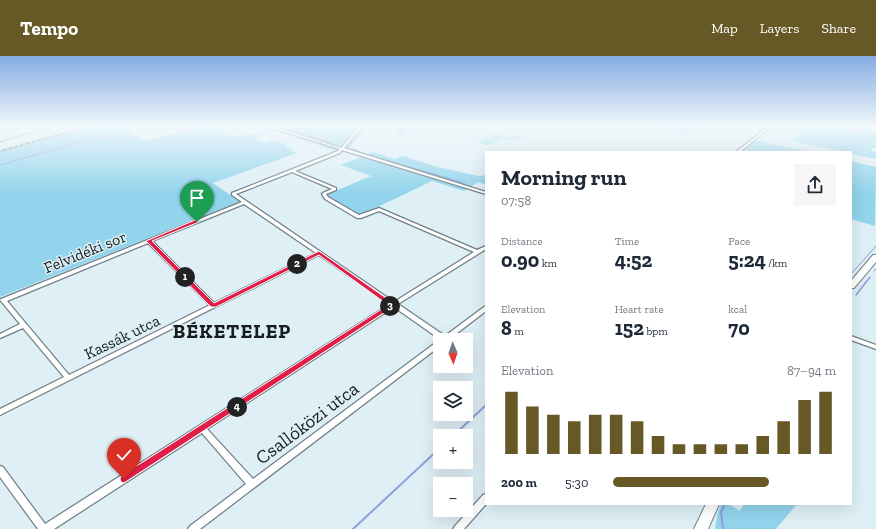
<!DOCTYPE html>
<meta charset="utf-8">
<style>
:root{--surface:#fff;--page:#f6f6f7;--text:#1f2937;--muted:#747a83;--accent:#675926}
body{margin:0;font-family:"Zilla Slab",serif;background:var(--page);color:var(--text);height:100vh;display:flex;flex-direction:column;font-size:15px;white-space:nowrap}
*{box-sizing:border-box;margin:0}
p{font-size:13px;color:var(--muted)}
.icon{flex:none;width:22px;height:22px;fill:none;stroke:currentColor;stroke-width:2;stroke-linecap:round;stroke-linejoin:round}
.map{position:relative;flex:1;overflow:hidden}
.drawer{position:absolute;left:485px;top:95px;width:367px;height:354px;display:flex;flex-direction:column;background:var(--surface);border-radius:0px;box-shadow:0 4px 16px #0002}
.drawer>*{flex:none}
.needle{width:26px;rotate:178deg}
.buttons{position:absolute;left:433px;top:277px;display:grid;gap:8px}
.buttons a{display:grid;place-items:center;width:40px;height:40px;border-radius:0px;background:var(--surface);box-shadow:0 4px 16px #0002;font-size:20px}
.pin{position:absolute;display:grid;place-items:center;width:34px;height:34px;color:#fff;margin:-41px -17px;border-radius:50% 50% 50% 0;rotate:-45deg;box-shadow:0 0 4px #0007}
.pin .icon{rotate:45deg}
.km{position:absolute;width:20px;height:20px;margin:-10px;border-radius:50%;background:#222;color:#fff;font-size:11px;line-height:20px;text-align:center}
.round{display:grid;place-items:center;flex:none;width:42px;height:42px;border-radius:0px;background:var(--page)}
.head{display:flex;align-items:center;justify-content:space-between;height:68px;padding:0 16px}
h1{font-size:22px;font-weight:800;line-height:30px}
.stats{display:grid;grid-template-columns:repeat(3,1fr);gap:6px;height:68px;padding:4px 16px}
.stats div{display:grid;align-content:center}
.stats b{font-size:20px;font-weight:800}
.stats small{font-size:11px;font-weight:400}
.stats p{font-size:11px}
.chart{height:112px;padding:8px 16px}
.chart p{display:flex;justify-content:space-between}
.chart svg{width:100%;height:72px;margin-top:4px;stroke:var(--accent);stroke-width:6}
ul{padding:0 16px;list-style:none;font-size:13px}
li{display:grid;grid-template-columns:64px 48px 1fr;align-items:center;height:30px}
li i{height:10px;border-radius:5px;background:var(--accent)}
header{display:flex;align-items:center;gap:24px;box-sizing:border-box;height:56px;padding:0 20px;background:var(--accent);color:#fff}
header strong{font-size:19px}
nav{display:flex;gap:22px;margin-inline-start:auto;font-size:14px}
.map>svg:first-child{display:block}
</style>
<header>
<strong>Tempo</strong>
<nav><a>Map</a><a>Layers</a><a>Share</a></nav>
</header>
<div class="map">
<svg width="876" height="473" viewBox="0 0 876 473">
<rect width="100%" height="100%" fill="#deeff6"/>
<g fill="#92d4ec">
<polygon points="92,70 131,70 124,73 145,85 203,70 217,70 211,72 236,81 250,77 254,78 269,74 260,70 433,70 419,75 408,74 404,80 396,79 400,73 366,71 349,93 342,97 275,75 254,82 266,87 273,84 288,89 285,90 294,94 291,95 297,97 213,127 240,146 0,241 0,95"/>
<polygon points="654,70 691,70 704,73 716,70 707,77 694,73 684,79"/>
<polygon points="808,70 826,70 851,76 851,73 876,78 876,91 870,93 876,97 876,103 851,98 851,96 844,96 792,85"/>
<polygon points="500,76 506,77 502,80 513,82 514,80 526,79 515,84 502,83 488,89 477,86"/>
<polygon points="755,84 810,96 745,96"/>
<polygon points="373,96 395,103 403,100 437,111 479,120 486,119 486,129 478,126 464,135 432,125 359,160 327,142 326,139 371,120 341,109"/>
<polygon points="851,105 876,111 875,170 851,163"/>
<polygon points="721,448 729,448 740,455 744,448 797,448 776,473 715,473 718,456"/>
</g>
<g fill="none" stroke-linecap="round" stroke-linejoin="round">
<g stroke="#919ddc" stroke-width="1">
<polyline points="276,70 330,86"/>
<polyline points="353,93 363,97"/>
<polyline points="371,100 465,127"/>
<polyline points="0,109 135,70"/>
<polyline points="874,215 876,213"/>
<polyline points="851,218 876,190"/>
</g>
<polyline stroke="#919ddc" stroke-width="1.5" points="856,239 870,221"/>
<g stroke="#919ddc" stroke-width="2">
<polyline points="453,380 486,349"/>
<polyline points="353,473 440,392"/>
<polyline points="723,473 721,456 725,448"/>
</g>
<defs>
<g id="street">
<path d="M266 70H272L341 92 360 70H363L344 92 486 136V138L342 94 340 97 295 115 336 132V134L326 138 328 141 359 159 379 152 477 194 486 190V193L398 248 445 280 484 251 486 250V255L448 284H441L394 251 207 373 253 423 438 285H440V290L200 473H188L190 470 246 428 202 377 54 473H38L0 421V410L3 411 45 468 390 248 319 199 0 359V353L64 321 23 272 0 282V278L20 268 1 245 0 244 1 243 242 146 232 139V137L338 95 340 93ZM292 116 332 133 323 137 322 138 325 143 357 162H361L379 155 474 196 394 246 236 138ZM244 148 316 197 214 247 152 185ZM148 187 210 249 69 319 7 245Z"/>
<polygon points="769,70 772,70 740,96 736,96"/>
<polygon points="851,280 876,289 876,293 851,284"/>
<polygon points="486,438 486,448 464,473 453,473 455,470 483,439"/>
</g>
<g id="secondary">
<polygon points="873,199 876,199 876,206 854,232 851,232 851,225"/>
<polygon points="706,448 719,448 708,473 694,473"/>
</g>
</defs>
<use href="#street" stroke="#728187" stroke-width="2.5"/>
<use href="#secondary" stroke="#728187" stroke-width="2"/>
<use href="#street" fill="#fff" fill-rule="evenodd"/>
<use href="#secondary" fill="#fff" fill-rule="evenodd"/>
<polyline stroke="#798489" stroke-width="1" points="0,86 52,70"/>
<defs>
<polyline id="rail" points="0,95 91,70"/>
</defs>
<use href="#rail" stroke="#798489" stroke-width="2"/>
<use href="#rail" stroke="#deeff6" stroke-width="1" stroke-dasharray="3" stroke-linecap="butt"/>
</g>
<linearGradient id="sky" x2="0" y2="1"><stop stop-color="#85abe3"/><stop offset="0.51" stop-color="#f0f8fb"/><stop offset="1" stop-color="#f0f8fb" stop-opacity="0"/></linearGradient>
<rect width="876" height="137" fill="url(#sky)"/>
<polygon fill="#e11d48" stroke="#fff" points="195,164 199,166 152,185 214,247 319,195 396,249 124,427 121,426 120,423 121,420 388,249 319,199 216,251 211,251 146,185"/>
<g text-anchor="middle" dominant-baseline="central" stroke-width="3" stroke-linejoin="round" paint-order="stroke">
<g font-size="16" fill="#171d1f" stroke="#deeff6">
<text transform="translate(85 196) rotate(-22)">Felvidéki sor</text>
<text transform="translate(122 281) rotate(-26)">Kassák utca</text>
</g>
<g font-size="19" fill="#171d1f" stroke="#deeff6">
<text transform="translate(307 367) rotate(-37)">Csallóközi utca</text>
</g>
<g font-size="20" font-weight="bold" letter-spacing="1" fill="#171d1f" stroke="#deeff6">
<text x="232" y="275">BÉKETELEP</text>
</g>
</g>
</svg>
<div class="buttons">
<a><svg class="needle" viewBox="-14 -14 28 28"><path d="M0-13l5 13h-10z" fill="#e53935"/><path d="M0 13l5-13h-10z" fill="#747a83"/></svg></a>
<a><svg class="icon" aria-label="layers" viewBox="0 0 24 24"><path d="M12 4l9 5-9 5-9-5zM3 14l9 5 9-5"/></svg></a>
<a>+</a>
<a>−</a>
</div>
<div class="pin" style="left:197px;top:166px;background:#1e9e55"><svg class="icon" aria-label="arrive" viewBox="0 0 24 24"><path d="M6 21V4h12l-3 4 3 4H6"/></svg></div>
<div class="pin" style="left:124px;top:423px;background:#d93025"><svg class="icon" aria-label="check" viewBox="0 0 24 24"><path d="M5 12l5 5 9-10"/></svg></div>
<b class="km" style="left:185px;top:221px">1</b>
<b class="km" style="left:297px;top:208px">2</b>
<b class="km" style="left:390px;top:250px">3</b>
<b class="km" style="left:237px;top:351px">4</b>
<section class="drawer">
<div class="head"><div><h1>Morning run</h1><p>07:58</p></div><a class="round"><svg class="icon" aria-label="share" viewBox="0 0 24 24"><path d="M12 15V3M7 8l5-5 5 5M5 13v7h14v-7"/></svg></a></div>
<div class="stats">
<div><p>Distance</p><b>0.90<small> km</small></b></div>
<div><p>Time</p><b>4:52</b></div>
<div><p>Pace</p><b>5:24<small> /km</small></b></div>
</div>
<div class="stats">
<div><p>Elevation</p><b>8<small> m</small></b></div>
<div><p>Heart rate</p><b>152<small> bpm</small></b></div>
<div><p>kcal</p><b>70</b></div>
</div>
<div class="chart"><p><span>Elevation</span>87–94 m</p>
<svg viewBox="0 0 160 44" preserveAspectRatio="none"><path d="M5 44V6M15 44V15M25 44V20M35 44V24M45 44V20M55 44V20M65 44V24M75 44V33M85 44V38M95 44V38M105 44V38M115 44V38M125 44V33M135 44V24M145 44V11M155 44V6"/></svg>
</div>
<ul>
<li><b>200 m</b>5:30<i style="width:70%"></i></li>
</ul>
</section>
</div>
